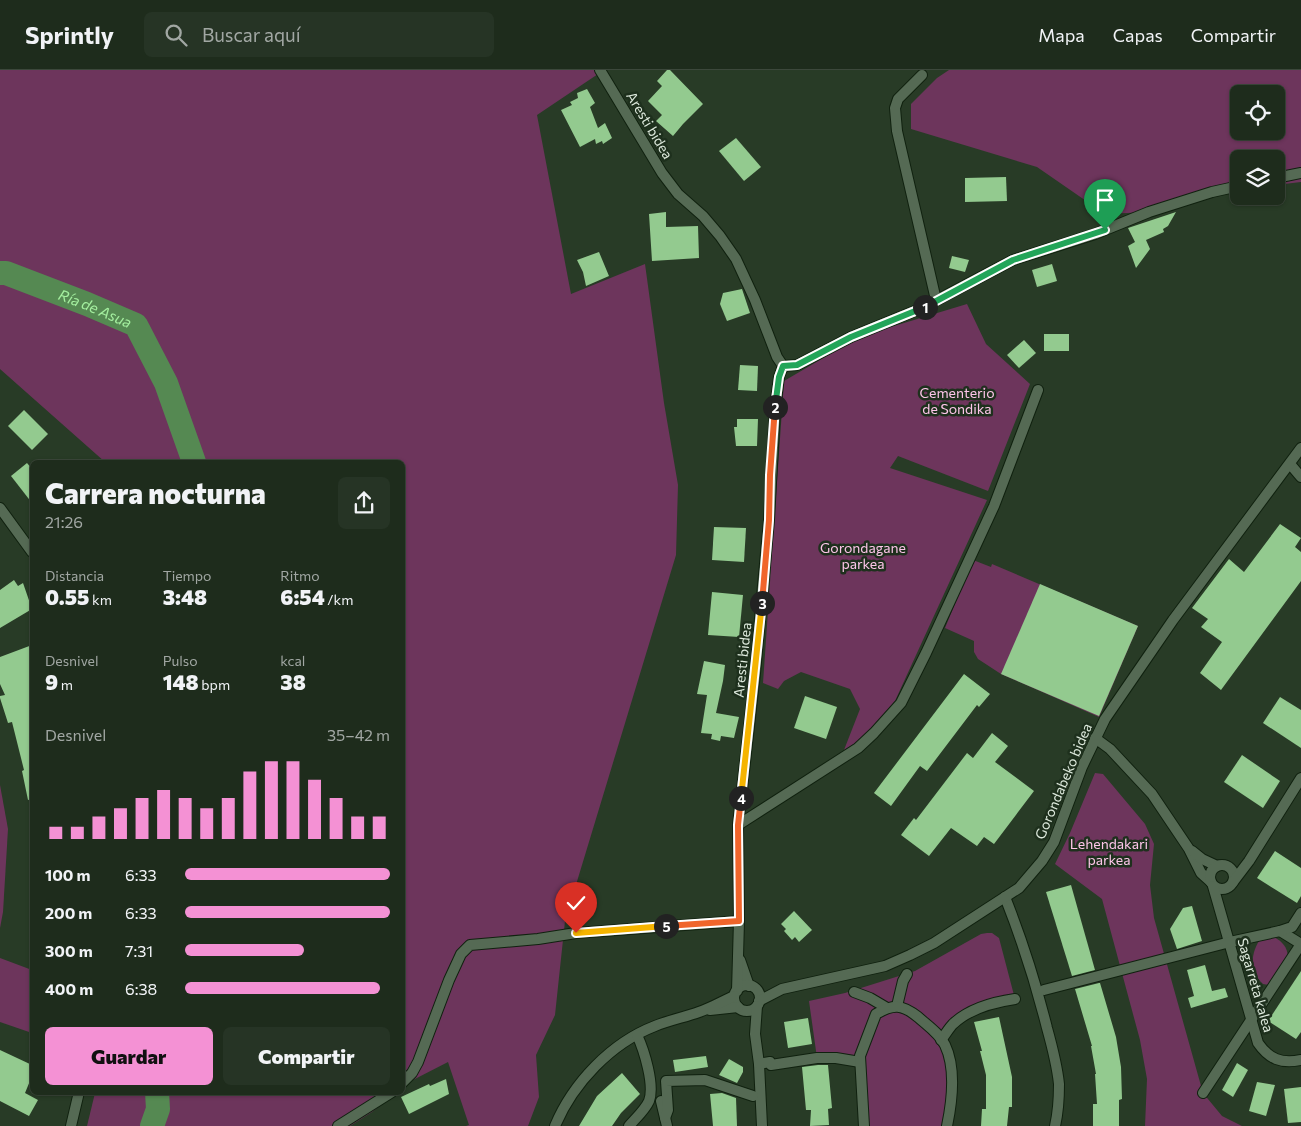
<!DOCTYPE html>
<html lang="es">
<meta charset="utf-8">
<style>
:root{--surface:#1e2c1c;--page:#263425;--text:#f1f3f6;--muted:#a1a7a3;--line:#3c483b;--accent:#f491d4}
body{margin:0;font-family:Commissioner,sans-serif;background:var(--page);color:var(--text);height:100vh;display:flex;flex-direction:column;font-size:19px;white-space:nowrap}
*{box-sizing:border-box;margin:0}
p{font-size:16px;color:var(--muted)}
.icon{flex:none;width:28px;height:28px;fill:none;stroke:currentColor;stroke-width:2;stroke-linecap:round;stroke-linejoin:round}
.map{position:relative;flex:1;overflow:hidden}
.drawer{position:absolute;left:30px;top:390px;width:375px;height:635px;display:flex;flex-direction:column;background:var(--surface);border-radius:8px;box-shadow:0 1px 4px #0004,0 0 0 1px var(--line)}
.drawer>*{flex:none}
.fabs{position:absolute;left:1230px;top:15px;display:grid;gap:10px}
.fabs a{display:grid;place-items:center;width:55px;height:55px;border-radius:8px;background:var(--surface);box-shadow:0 1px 4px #0004,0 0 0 1px var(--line);font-size:25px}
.pin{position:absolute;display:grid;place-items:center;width:42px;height:42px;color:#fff;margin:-51px -21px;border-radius:50% 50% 50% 0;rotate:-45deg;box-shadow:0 0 5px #0007}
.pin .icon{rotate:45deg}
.km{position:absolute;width:25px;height:25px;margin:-12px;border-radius:50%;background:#222;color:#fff;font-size:14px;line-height:25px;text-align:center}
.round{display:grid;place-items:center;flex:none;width:52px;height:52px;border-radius:8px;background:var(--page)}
.summary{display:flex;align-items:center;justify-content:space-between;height:85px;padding:0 15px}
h1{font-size:28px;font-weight:800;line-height:38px}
.stats{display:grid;grid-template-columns:repeat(3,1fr);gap:8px;height:85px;padding:5px 15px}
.stats div{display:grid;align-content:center}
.stats b{font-size:21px;font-weight:800}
.stats small{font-size:14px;font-weight:400}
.stats p{font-size:14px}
.chart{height:140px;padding:10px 15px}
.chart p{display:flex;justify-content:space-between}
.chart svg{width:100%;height:90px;margin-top:5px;stroke:var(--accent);stroke-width:6}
.action{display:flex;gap:10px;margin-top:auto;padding:10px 15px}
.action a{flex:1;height:58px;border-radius:8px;background:var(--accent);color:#111;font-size:20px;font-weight:800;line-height:58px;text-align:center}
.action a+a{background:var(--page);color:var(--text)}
ul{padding:0 15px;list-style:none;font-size:16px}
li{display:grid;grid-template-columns:80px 60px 1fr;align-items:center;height:38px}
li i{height:12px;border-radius:6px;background:var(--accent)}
header{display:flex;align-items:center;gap:30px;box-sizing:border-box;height:70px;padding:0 25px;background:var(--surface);border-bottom:1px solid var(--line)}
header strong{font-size:24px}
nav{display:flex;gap:28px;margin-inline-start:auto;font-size:18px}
.search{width:350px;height:45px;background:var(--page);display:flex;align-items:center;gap:12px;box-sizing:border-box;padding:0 18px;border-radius:8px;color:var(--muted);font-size:19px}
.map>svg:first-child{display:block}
</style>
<header>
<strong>Sprintly</strong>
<div class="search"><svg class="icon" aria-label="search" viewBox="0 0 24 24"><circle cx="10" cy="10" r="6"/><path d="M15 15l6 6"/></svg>Buscar aquí</div>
<nav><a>Mapa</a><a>Capas</a><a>Compartir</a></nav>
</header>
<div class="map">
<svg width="1301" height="1056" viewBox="0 0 1301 1056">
<rect width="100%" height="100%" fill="#283b26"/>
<g fill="#6d355c" fill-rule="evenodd">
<polygon points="0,0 604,0 537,45 571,224 645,194 664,333 678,415 676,485 565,851 555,945 536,985 539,1027 528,1056 466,1056 469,1055 448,992 409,1012 403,1017 402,392 105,392 0,299"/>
<path d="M949 0H1301V112L1276 115V89H1239V119L1149 142 1105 144 1037 97 911 59V34L937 8ZM1239 24H1276V61H1239Z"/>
<polygon points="967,234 986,274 1030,314 988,421 898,386 890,398 987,430 895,631 863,668 844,680 860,639 850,619 801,602 784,611 778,619 763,613 784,311 861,266"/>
<polygon points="973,490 991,497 992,494 1138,556 1099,647 1001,604 978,589 974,582 974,571 945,558"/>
<polygon points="1095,703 1103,704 1145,754 1154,774 1150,815 1154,848 1203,1023 1222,1046 1242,1056 1145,1056 1147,1009 1140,970 1102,829 1055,794 1070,763"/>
<polygon points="0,715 8,759 3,842 0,858"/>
<polygon points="987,863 992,863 999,868 1015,929 970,943 942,969 952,1002 947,1056 864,1056 860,986 817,988 809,931 845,923 915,901 981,864"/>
<path d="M1274 867C1283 872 1287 877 1288 887L1269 915 1263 914C1248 901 1251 882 1261 868Z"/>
<polygon points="0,888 32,900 32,963 0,952"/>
<polygon points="95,1023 396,1023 372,1042 350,1056 87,1056"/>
</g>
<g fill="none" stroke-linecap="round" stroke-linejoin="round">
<g stroke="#558952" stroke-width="24">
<path id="s1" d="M0 203H6L87 234 136 255 166 313 194 392"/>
<polyline points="152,1056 158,1039 157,1022"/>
</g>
</g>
<g fill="#93ca8f">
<polygon points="667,0 670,0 703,34 683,54 673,66 656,51 662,45 648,31 662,16 657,11"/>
<polygon points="587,19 595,33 590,37 598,58 605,53 612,68 603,74 602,71 596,74 595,69 580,77 561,40 572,35 570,32 578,28 577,23"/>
<polygon points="736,68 761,97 744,111 719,81"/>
<polygon points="1006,107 1007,131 965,132 965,108"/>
<polygon points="666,142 666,157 698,156 699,188 652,191 649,144"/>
<polygon points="1176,142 1168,156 1163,159 1164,162 1146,170 1150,179 1136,198 1128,176 1135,172 1128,158"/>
<polygon points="599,182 609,206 586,216 583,202 577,190"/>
<polygon points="952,186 969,190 965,202 949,198"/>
<polygon points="1052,194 1057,211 1037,217 1032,200"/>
<polygon points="742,219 750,243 727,251 720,234 723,223"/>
<rect x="1044" y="264" width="25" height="17"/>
<polygon points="1024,270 1036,283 1019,298 1007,285"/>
<polygon points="740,295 758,296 757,321 738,320"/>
<polygon points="24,340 48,364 32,380 8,356"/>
<polygon points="737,349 758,349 757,376 736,376 734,357 737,357"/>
<polygon points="27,393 32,399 32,433 11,406"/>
<polygon points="1280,454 1301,468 1295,477 1301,482 1301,511 1221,620 1200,603 1222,572 1201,557 1208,549 1192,538 1229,489 1244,502"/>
<polygon points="714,457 746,458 744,492 712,490"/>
<polygon points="14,510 18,516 23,513 32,539 0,558 0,520"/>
<polygon points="1040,514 1138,556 1099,646 1001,604"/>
<polygon points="712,522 743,525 739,567 708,565"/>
<polygon points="32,575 32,729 28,730 22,701 24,700 12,652 8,653 0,628 0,626 5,625 0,614 0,587"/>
<polygon points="704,591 725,595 723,611 716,643 739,647 734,668 721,666 720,671 711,669 712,664 701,663 707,625 697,624"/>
<polygon points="964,604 990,624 979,637 977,635 927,701 920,696 891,736 874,723"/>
<polygon points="805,626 837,637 826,669 794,658"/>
<polygon points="1280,627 1301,640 1301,678 1263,653"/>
<polygon points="992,663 1008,676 995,692 1034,721 994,774 984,767 977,776 951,758 929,786 901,765 914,748 916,750 967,683 973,688"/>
<polygon points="1242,685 1280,711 1263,738 1224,712"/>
<polygon points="1275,781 1301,798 1301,826 1297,833 1257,808"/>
<polygon points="1071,815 1095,900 1072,906 1046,822"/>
<polygon points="1192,836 1202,871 1177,879 1170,859 1183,838"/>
<polygon points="794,841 812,860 799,872 795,867 792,870 784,861 786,859 781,854"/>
<polygon points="1205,895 1212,921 1225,918 1228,927 1191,938 1188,928 1194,926 1187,900"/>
<polygon points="1301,901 1301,962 1296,969 1268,951"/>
<polygon points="1099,913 1100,913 1116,967 1121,997 1122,1029 1119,1030 1119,1056 1093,1056 1093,1034 1097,1034 1095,1004 1096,1004 1091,976 1092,976 1075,919"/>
<polygon points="999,947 1012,1007 1012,1037 1009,1037 1007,1056 981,1056 982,1039 986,1039 986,1005 980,981 982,981 974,952"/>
<polygon points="808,948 812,974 788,978 784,952"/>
<polygon points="0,980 32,995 32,1006 25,1023 38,1030 29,1046 0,1031"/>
<polygon points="706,986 708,997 675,1002 673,990"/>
<polygon points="729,989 743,997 743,1002 737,1013 719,1005"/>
<polygon points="1237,993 1248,1000 1233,1027 1222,1020"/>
<polygon points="818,995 828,995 832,1038 828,1039 829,1055 810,1056 811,1040 806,1040 802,997"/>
<polygon points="622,1003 640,1024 621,1043 612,1056 579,1056 597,1026"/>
<polygon points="446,1009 449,1024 409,1044 401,1027 429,1014 430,1016"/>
<polygon points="1257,1012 1275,1015 1266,1046 1249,1041"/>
<polygon points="1301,1017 1301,1052 1288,1053 1284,1019"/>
<polygon points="722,1023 736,1028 737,1056 713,1056 710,1024"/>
</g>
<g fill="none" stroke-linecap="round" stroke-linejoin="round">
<defs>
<g id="street">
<polyline points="600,0 662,103 678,124 703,146 720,166 736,189 755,230 777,287 783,296"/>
<polyline points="922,5 898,29 895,38 897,61 936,230"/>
<polyline points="1276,108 1301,103"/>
<polyline points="783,296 797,295 851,267 922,238 1013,190 1095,164 1149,142 1212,122 1239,116"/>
<polyline points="1290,394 1301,407"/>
<polyline points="0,438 32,482"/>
<polyline points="1095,668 1110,679 1152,724 1189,779 1201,803 1211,812"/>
<polyline points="738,755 858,678 874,663 901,633 926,583 994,436 1038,320"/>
<polyline points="1192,781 1202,789 1217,796"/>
<circle cx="1222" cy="807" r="12"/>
<polyline points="1233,812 1249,791 1301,708"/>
<path d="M1213 816 1258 973C1269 989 1281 994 1301 990"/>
<path d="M1005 827C1022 870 1036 914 1047 958 1052 976 1057 995 1059 1014 1059 1028 1058 1043 1055 1056"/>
<polyline points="1280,861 1301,874"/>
<polyline points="740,890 749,916"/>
<circle cx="747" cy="928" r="13"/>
<polyline points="1044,920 1230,872 1280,861 1292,857 1301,843"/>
<polyline points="737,921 739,851 738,755 755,603 769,450 775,338 779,307 783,296"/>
<polyline points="854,922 870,928 887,938"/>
<polyline points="759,931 782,919 885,896 910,885 934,873 1019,818 1042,791 1054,772 1082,697 1105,649 1173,550 1301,378"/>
<polyline points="757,936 755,964 759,994 762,1056"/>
<polyline points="897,936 903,911 907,904"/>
<polyline points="710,940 738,937"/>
<path d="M941 970C945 965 949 958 953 954 970 938 994 932 1015 929"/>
<polyline points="759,994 770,992 771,995 817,988 836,988 860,992"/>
<polyline points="402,1013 412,1003 418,992 449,910 461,884 470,875 538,869 576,863 739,851"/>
<polyline points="1203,1023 1301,874"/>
<polyline points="661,1031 667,1056"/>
<polyline points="665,1048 668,1040 666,1011 705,1010 753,1026"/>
<polyline points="71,1056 79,1022"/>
<polyline points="338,1056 392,1022"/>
<path d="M555 1056C573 1013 611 973 655 956 670 950 685 947 699 942 711 938 723 931 734 926"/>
<path d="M629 1056C636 1048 645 1040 649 1031 655 1015 644 980 637 965"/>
<path d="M864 1056 860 986 876 944C893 934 902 934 918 947 928 956 939 963 945 975 956 998 952 1032 947 1056"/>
</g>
</defs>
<use href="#street" stroke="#10210f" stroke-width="12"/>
<use href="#street" stroke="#556a54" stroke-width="10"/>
</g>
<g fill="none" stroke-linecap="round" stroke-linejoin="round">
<defs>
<polyline id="split-1" points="925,237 1013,190 1105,160"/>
<polyline id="split-2" points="775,337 779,307 783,296 797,295 851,267 925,237"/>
<polyline id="split-3" points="762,533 769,450 770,405 775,337"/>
<polyline id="split-4" points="741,728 762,533"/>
<polyline id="split-5" points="666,856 739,851 738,755 741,728"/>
<polyline id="split-6" points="576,863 666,856"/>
</defs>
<use href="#split-1" stroke="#fff" stroke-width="10"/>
<use href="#split-2" stroke="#fff" stroke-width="10"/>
<use href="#split-3" stroke="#fff" stroke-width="10"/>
<use href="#split-4" stroke="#fff" stroke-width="10"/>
<use href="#split-5" stroke="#fff" stroke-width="10"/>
<use href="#split-6" stroke="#fff" stroke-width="10"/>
<use href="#split-1" stroke="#22a559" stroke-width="6"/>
<use href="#split-2" stroke="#22a559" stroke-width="6"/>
<use href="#split-3" stroke="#f0652b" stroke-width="6"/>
<use href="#split-4" stroke="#f5b400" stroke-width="6"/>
<use href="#split-5" stroke="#f0652b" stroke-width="6"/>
<use href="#split-6" stroke="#f5b400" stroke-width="6"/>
</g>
<g text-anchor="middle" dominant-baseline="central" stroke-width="5" stroke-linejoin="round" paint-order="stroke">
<g font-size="14" fill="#dde9dc" stroke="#1e301d">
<text transform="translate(650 55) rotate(59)">Aresti bidea</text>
<text transform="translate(742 590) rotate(-84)">Aresti bidea</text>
<text transform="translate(1063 711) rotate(-67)">Gorondabeko bidea</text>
<text transform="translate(1256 915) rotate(74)">Sagarreta kalea</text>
</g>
<g font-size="14" fill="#fdc5e9" stroke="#1e301d">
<text x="957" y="322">Cementerio<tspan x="957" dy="16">de Sondika</tspan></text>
<text x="863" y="477">Gorondagane<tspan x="863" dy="16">parkea</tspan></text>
<text x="1109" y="773">Lehendakari<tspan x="1109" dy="16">parkea</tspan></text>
</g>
<g font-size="15" font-style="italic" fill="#a4ef9f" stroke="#1e301d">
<text stroke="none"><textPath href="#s1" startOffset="102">Ría de Asua</textPath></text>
</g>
</g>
</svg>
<div class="fabs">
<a><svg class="icon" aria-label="locate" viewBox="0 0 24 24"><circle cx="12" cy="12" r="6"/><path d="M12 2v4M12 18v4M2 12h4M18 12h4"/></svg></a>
<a><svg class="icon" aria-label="layers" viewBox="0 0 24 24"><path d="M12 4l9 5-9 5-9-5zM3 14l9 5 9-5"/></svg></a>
</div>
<div class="pin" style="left:1105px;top:160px;background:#1e9e55"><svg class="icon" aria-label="arrive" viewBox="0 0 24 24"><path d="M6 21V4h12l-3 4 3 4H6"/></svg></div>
<div class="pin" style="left:576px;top:863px;background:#d93025"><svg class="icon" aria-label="check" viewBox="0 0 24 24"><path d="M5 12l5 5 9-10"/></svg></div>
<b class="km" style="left:925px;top:237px">1</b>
<b class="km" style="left:775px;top:337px">2</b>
<b class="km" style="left:762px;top:533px">3</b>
<b class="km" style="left:741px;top:728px">4</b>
<b class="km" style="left:666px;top:856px">5</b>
<section class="drawer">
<div class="summary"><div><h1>Carrera nocturna</h1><p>21:26</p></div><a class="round"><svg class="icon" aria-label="share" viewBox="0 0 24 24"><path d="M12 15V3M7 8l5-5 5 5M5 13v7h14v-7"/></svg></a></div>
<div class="stats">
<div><p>Distancia</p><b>0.55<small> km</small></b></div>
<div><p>Tiempo</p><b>3:48</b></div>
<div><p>Ritmo</p><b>6:54<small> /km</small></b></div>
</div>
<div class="stats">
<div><p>Desnivel</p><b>9<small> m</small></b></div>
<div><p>Pulso</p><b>148<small> bpm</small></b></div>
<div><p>kcal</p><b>38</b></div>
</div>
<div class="chart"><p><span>Desnivel</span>35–42 m</p>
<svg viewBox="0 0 160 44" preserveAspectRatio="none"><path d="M5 44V38M15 44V38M25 44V33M35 44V29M45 44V24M55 44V20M65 44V24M75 44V29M85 44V24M95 44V11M105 44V6M115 44V6M125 44V15M135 44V24M145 44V33M155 44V33"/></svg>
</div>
<ul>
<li><b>100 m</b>6:33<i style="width:100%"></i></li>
<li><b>200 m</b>6:33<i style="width:100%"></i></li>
<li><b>300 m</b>7:31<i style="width:58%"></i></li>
<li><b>400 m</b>6:38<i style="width:95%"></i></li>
</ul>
<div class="action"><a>Guardar</a><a>Compartir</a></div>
</section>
</div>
